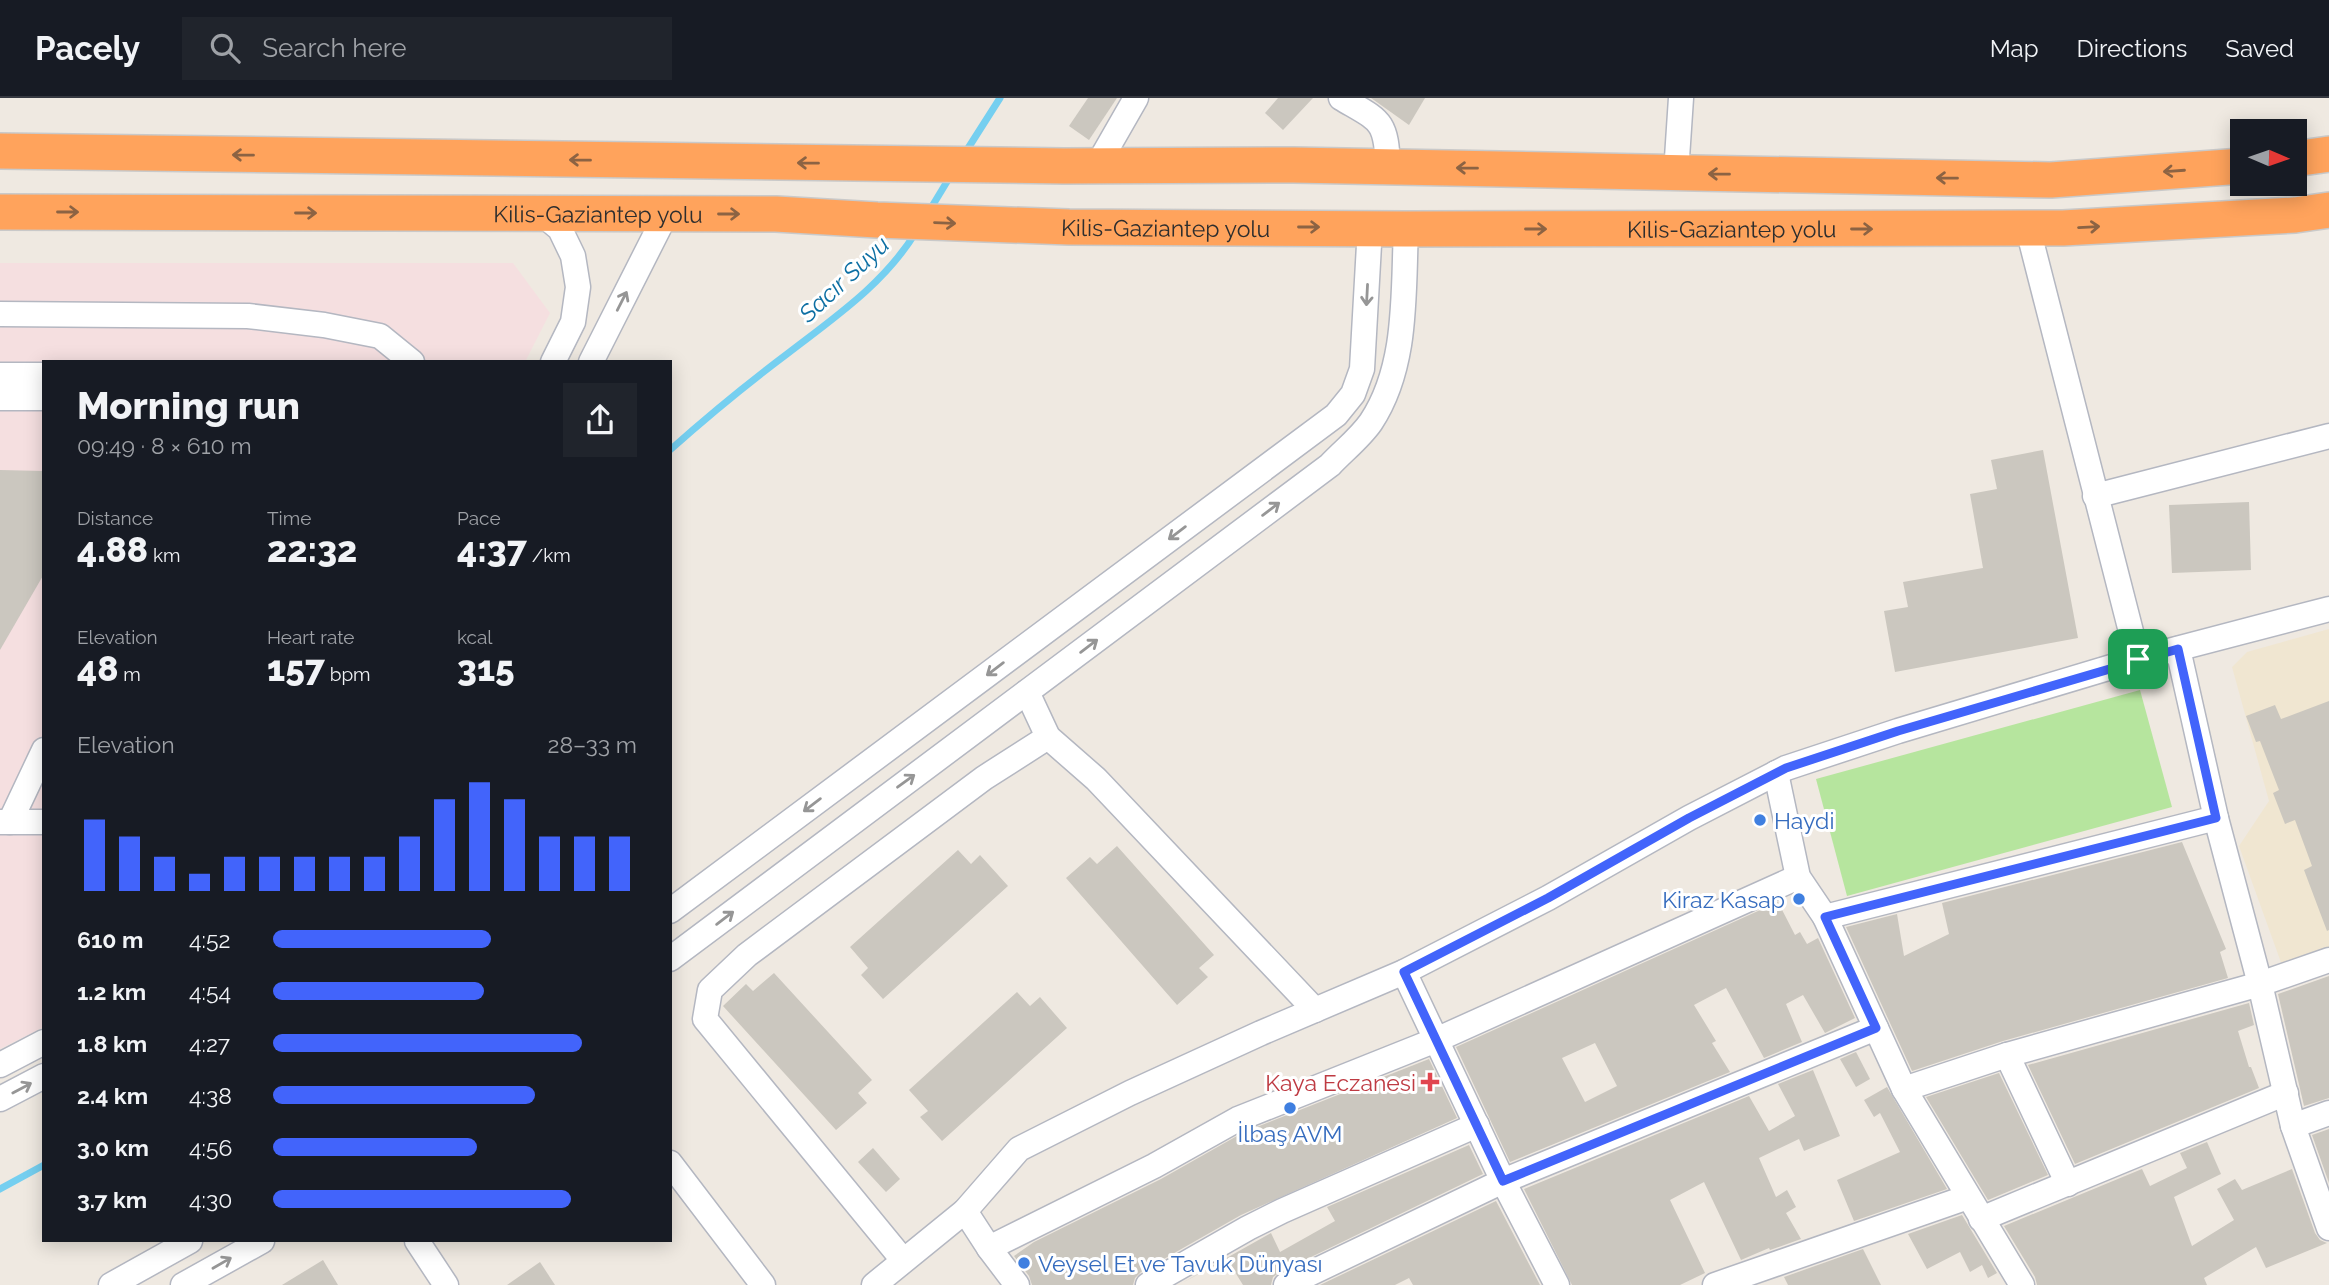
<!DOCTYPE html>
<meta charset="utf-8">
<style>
:root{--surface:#171b24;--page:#20242c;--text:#f1f3f6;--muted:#9ea1a6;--line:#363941;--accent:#4264fb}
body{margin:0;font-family:Raleway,sans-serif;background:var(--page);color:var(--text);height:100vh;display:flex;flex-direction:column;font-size:26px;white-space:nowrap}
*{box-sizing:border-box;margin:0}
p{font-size:23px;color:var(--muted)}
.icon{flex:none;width:38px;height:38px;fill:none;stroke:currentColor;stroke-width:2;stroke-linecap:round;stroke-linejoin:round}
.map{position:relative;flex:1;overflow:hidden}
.drawer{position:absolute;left:42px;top:262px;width:630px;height:882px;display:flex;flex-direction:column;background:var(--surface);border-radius:0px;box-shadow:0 4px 18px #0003}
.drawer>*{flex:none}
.needle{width:46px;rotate:92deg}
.fabs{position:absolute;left:2230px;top:21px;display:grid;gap:14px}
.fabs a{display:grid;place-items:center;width:77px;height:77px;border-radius:0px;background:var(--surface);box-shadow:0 4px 18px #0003;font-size:35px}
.pin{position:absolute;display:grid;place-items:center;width:60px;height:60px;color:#fff;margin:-30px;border-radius:14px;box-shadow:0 4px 10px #0006}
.round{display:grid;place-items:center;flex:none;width:74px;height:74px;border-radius:0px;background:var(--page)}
.headline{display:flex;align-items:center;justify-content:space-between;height:119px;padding:0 35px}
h1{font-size:38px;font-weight:800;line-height:52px}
.metrics{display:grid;grid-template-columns:repeat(3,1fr);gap:10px;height:119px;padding:7px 35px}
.metrics div{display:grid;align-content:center}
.metrics b{font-size:35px;font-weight:800}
.metrics small{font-size:19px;font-weight:400}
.metrics p{font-size:19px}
.chart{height:196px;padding:14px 35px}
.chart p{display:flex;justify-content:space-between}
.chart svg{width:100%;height:126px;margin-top:7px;stroke:var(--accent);stroke-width:6}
ul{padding:0 35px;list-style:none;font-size:23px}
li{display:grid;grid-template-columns:112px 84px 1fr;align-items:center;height:52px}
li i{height:18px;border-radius:9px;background:var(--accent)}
header{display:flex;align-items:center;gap:42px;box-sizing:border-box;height:98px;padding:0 35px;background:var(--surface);border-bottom:2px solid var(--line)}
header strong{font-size:33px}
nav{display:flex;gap:38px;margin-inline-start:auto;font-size:24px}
.search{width:490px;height:63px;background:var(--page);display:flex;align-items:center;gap:18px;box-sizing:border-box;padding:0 24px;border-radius:0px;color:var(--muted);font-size:26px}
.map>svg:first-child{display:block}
</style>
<header>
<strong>Pacely</strong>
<div class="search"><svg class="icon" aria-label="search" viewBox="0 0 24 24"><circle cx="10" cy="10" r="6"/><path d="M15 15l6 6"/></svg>Search here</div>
<nav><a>Map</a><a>Directions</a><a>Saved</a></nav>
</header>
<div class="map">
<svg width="2329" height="1187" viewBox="0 0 2329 1187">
<rect width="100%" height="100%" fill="#efe9e1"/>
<polygon fill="#f0e6d1" points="2329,531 2329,854 2283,870 2239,748 2269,703 2232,569 2247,554"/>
<polygon fill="#f5dfe0" points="0,165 513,165 550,215 525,264 44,264 44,929 0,951"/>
<polygon fill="#b6e59e" points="2140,592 2172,709 1847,798 1816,681"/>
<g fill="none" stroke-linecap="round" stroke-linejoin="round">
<g stroke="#75cff0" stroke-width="7">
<polyline points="965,55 1000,0"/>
<polyline points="928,115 951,77"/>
<path d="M670 352C708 318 747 286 787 256 835 219 884 186 916 134"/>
<polyline points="0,1091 44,1067"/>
</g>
</g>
<g fill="#cbc7bf" fill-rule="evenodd">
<polygon points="1088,0 1117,0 1089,42 1069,28"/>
<polygon points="1278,0 1313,0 1283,32 1265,15"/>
<polygon points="1371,0 1425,0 1409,27"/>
<polygon points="2043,352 2078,540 1895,574 1884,513 1908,509 1903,484 1983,470 1970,396 1997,391 1991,362"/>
<polygon points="0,372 44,373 44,476 0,552"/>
<polygon points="2249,404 2251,472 2172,475 2169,407"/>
<polygon points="2329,603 2329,832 2327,833 2304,772 2312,768 2295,722 2285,726 2273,695 2279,692 2260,643 2256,644 2246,618 2275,607 2281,621"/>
<polygon points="2182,744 2226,851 2220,854 2228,880 2003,943 1912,973 1846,829 1897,816 1904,858 1949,836 1942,805"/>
<polygon points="1117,748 1214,857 1199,870 1208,879 1177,907 1066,780 1090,759 1097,766"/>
<polygon points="958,752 971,766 980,757 1008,788 883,901 861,877 868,870 850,849"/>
<path d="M1778 804 1795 837 1800 834 1807 846 1818 840 1855 920 1825 935 1803 897 1786 906 1802 944 1764 960 1726 890 1694 907 1716 943 1712 945 1730 974 1510 1064 1456 949ZM1595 945 1617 988 1585 1004 1562 960Z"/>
<polygon points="774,875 872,982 858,995 867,1005 836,1032 723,908 746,886 753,893"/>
<polygon points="2329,878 2329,1000 2304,1008 2278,896"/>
<polygon points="1017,894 1030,908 1040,899 1067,930 942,1043 920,1019 928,1013 909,992"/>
<polygon points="2249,905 2254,927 2238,933 2249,969 2251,969 2259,990 2075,1066 2028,967"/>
<polygon points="1856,954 1870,981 1856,989 1840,961"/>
<polygon points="1429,961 1457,1020 1241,1117 1141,1174 1135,1180 1133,1187 1032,1187 1029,1178 1014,1158 1034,1144 1161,1081 1244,1034"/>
<polygon points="1813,972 1840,1038 1804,1053 1799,1041 1759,1060 1776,1099 1787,1092 1796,1109 1786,1115 1801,1141 1770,1152 1769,1150 1741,1162 1704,1084 1670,1102 1705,1175 1680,1187 1572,1187 1524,1091 1749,998 1769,1033 1795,1018 1778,986"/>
<polygon points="1999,975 2048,1077 1988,1102 1926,999"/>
<polygon points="1887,989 1947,1091 1854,1123 1837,1082 1900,1054 1880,1015 1874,1019 1864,1002"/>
<polygon points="2329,1031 2329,1085 2312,1037"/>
<polygon points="2207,1044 2221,1076 2174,1099 2192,1148 2234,1122 2217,1091 2235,1081 2242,1092 2292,1071 2315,1135 2320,1142 2327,1145 2266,1170 2256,1149 2204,1180 2207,1187 2037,1187 2035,1179 2004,1128 2142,1071 2150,1088 2187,1070 2180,1055"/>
<polygon points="1469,1047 1483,1076 1280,1174 1273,1179 1271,1187 1243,1187 1230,1166 1227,1169 1223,1163 1182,1185 1271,1135 1280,1154 1335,1123 1327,1109"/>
<polygon points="873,1050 900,1081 886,1094 858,1064"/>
<polygon points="1496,1103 1540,1187 1413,1187 1409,1180 1395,1187 1320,1187"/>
<polygon points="1962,1117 1997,1175 1988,1180 1982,1167 1970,1174 1960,1154 1927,1171 1908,1136"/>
<polygon points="1863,1151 1881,1187 1788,1187 1784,1179"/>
<polygon points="323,1162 338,1187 282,1187"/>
<polygon points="540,1164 555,1187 507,1187"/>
</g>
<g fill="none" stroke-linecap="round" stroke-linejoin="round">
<defs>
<g id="minor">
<path d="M1341 0C1380 23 1386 21 1388 68"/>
<polyline points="1097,68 1136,0"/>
<polyline points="1676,75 1681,0"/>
<polyline points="542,116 560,131 573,158 578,189 573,224 553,264"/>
<polyline points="2028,131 2138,561 2329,511"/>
<polyline points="0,216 248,218 324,227 380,238 412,264"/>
<polyline points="591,264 666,116"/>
<polyline points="0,277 44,277"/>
<polyline points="0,300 44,300"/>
<polyline points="2095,398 2329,338"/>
<polyline points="1027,594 1048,639 1096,681 1315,912"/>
<polyline points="1776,675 1798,779 1825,819 2216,720 2178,551"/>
<polyline points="2216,720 2260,886 2293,1028 2329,1130"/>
<polyline points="0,724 44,724"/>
<polyline points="10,724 44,652"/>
<polyline points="670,813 1336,317 1353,296 1362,271 1370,129"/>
<polyline points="1825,819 1904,991 2022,1187"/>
<path d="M670 861 1330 367C1343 353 1360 340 1371 324 1408 268 1403 195 1406 131"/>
<polyline points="1404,874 1503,1083 1557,1187"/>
<polyline points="2007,957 2068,1086"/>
<polyline points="0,967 44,944"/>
<polyline points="1904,991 2007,957 2260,886 2329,862"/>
<polyline points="0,1001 44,978"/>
<polyline points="2293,1028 2329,1015"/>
<polyline points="670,1065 763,1187"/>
<polyline points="965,1113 989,1150 1017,1187"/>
<polyline points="1981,1121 2286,995"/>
<polyline points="417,1143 446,1187"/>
<polyline points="989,1150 1154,1068 1238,1021 1436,942 1798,779"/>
<polyline points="903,1162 705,921 710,892 747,857 984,680 1048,639"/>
<polyline points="111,1187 190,1143"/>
<polyline points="183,1187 262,1143"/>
<polyline points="874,1187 965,1113 1019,1051 1130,995 1261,935 1404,874 1548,800 1689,720 1786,670 1898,633 2138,561"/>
<polyline points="1148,1187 1248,1130 1282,1113 1477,1027"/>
<polyline points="1286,1187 1503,1083 1876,930"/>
<polyline points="1715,1187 1968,1099"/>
</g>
<g id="highway">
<polyline points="0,53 1064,68 1294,67 2051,82 2242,68"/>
<polyline points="2294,61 2329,56"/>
<path id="s1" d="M0 114 776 116 877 122 1069 129 1406 131 2063 130 2295 117 2329 112"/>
</g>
</defs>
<use href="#minor" stroke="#b4b7c1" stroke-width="27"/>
<use href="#highway" stroke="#c9c9c9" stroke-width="38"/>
<use href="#minor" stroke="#fff" stroke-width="24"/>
<use href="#highway" stroke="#ffa35c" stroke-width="35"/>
</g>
<defs><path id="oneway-shaft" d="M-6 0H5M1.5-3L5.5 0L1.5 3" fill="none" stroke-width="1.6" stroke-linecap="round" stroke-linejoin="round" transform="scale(1.75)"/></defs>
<g stroke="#8c6343">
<use href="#oneway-shaft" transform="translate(243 57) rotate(-179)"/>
<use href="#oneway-shaft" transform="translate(580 62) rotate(-179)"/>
<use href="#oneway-shaft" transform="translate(808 65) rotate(-179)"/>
<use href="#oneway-shaft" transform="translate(1467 70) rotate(-179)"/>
<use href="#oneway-shaft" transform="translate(2174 73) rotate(176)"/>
<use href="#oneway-shaft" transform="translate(1719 76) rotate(-179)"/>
<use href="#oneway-shaft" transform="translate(1947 80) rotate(-179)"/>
<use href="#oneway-shaft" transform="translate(68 114)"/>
<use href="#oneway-shaft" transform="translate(306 115)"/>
<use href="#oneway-shaft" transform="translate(729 116)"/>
<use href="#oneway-shaft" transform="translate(945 125) rotate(2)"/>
<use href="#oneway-shaft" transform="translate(1309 129)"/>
<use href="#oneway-shaft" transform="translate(2089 129) rotate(-3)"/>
<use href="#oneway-shaft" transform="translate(1536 131)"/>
<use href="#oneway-shaft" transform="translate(1862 131)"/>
</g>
<g stroke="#969696">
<use href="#oneway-shaft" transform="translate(1367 197) rotate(93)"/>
<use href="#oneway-shaft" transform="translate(622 203) rotate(-63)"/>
<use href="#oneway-shaft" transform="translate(1271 411) rotate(-37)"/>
<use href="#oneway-shaft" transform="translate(1177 435) rotate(143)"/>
<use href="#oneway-shaft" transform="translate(1089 548) rotate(-37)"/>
<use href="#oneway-shaft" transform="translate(995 571) rotate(143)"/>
<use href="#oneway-shaft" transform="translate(906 683) rotate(-36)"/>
<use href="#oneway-shaft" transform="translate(812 707) rotate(143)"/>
<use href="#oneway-shaft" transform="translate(725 820) rotate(-37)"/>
<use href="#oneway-shaft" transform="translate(22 990) rotate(-28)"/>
<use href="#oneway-shaft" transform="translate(222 1165) rotate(-30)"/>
</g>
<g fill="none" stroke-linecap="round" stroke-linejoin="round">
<defs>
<polygon id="route" points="2178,551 2216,720 1825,819 1876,930 1503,1083 1404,874 1548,800 1689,720 1786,670 1898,633"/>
</defs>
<use href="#route" stroke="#fff" stroke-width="14"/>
<use href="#route" stroke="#4264fb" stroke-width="9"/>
</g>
<g fill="#3f7fe0" stroke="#fff" stroke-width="2.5">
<circle cx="1760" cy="722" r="7"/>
<circle cx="1799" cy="801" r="7"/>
<circle cx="1290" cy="1010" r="7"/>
<circle cx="1024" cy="1165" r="7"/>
</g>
<path fill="#e0444e" stroke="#fff" stroke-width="2.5" d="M1426.5 973.5h7v7h7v7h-7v7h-7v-7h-7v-7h7z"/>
<g text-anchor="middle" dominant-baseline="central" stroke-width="6" stroke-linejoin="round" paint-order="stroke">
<g font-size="23" fill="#2e2e2e" stroke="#fff">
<text stroke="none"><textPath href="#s1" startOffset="598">Kilis-Gaziantep yolu</textPath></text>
<text stroke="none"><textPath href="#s1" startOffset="1166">Kilis-Gaziantep yolu</textPath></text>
<text stroke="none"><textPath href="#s1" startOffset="1732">Kilis-Gaziantep yolu</textPath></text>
</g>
<g font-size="23" fill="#366cbe" stroke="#fff" text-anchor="start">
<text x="1774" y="722">Haydi</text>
<text x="1785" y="801" text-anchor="end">Kiraz Kasap</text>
<text x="1290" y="1035" text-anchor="middle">İlbaş AVM</text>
<text x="1038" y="1165">Veysel Et ve Tavuk Dünyası</text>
</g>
<g font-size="23" fill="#be3a42" stroke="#fff" text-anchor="end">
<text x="1416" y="984">Kaya Eczanesi</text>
</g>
<g font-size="24" font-style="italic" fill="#0d6fa3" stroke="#fff">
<text transform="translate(844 181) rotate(-43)">Sacır Suyu</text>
</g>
</g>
</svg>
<div class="fabs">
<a><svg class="needle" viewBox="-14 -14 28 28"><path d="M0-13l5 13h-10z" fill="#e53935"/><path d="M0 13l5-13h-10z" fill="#9ea1a6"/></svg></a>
</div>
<div class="pin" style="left:2138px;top:561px;background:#1e9e55"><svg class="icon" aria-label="arrive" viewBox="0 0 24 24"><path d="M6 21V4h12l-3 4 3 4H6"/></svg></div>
<section class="drawer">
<div class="headline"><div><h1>Morning run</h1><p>09:49 · 8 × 610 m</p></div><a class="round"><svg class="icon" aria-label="share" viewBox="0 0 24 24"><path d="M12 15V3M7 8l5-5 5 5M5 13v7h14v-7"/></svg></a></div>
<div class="metrics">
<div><p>Distance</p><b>4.88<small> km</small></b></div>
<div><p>Time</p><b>22:32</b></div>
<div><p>Pace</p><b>4:37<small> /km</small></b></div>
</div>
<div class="metrics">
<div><p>Elevation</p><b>48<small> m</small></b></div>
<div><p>Heart rate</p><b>157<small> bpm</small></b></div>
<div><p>kcal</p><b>315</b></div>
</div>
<div class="chart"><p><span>Elevation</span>28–33 m</p>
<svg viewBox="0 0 160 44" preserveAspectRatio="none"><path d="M5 44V19M15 44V25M25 44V32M35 44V38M45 44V32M55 44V32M65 44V32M75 44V32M85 44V32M95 44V25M105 44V12M115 44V6M125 44V12M135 44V25M145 44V25M155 44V25"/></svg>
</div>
<ul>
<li><b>610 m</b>4:52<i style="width:60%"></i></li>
<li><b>1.2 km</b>4:54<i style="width:58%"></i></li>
<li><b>1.8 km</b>4:27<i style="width:85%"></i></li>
<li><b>2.4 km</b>4:38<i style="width:72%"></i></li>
<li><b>3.0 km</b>4:56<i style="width:56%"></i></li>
<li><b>3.7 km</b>4:30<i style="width:82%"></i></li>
</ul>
</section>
</div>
